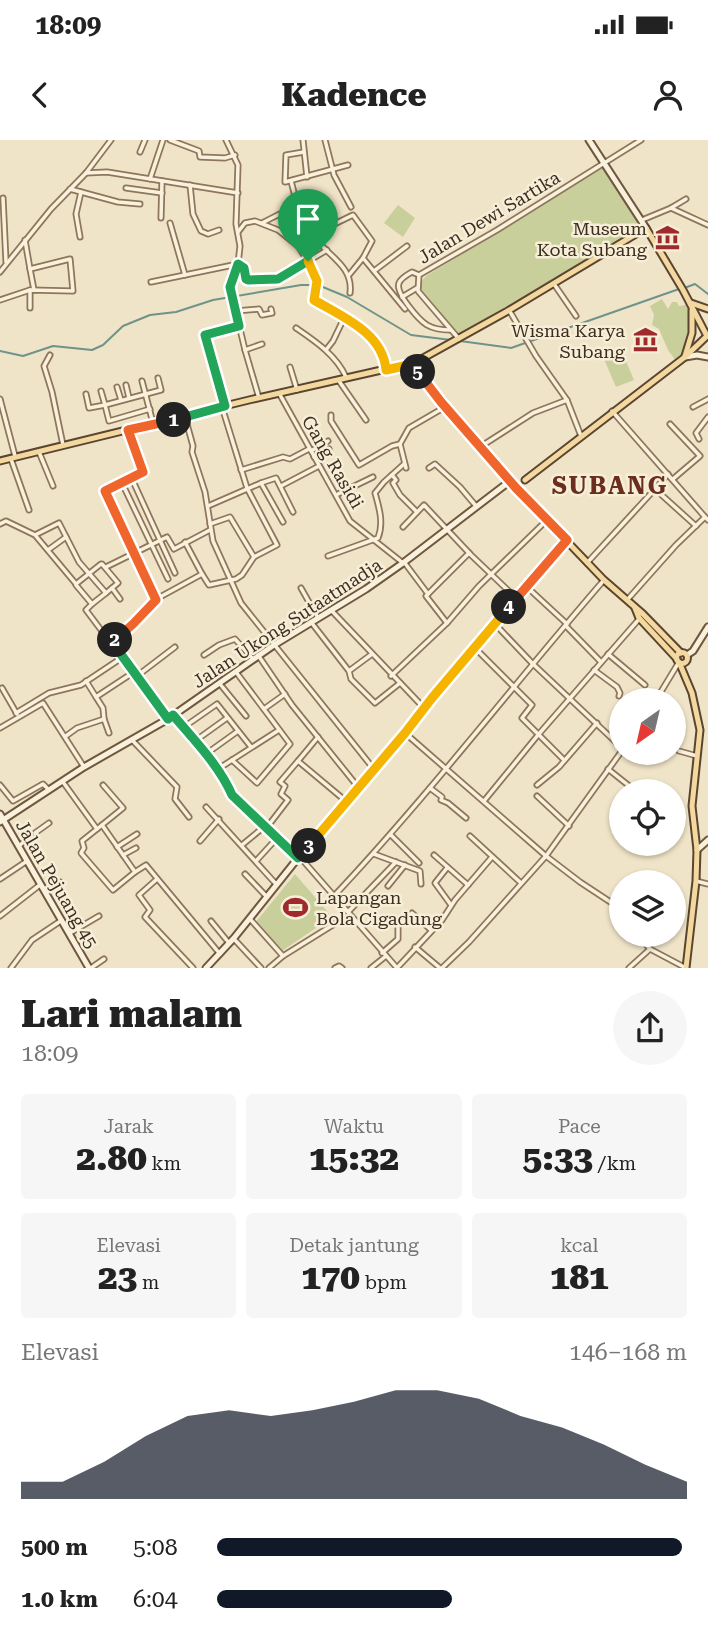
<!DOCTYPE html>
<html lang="id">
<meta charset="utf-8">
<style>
:root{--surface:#fff;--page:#f6f6f6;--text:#222;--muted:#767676;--accent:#111827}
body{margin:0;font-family:"Roboto Serif",serif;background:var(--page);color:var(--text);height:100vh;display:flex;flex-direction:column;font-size:26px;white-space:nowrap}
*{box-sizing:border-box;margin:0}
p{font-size:23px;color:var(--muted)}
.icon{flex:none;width:38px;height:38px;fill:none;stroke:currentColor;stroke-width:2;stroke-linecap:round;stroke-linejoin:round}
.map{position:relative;height:828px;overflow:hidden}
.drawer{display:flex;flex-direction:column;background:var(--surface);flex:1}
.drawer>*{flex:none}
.needle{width:46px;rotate:214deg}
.buttons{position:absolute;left:609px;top:548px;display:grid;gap:14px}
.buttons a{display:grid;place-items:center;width:77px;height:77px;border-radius:50%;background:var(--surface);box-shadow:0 2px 5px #0004;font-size:35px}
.pin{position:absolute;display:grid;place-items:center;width:60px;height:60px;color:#fff;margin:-72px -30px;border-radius:50% 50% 50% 0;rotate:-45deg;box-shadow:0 0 7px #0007}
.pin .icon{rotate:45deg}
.km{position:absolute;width:35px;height:35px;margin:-18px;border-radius:50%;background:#222;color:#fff;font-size:19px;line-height:35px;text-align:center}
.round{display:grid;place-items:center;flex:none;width:74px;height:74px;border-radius:37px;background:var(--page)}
.summary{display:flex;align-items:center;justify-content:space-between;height:119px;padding:0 21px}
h1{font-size:38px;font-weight:800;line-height:52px}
.metrics{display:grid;grid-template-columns:repeat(3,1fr);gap:10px;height:119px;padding:7px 21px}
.metrics div{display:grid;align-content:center;border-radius:7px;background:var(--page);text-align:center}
.metrics b{font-size:35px;font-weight:800}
.metrics small{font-size:19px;font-weight:400}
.metrics p{font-size:19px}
.chart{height:196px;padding:14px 21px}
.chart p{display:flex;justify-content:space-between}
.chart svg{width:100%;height:126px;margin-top:7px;fill:var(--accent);opacity:.7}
ul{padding:0 21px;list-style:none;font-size:23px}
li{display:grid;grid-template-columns:112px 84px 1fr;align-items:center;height:52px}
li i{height:18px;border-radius:9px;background:var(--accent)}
.status{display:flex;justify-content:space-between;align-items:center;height:49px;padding:0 35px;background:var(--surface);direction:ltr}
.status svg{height:19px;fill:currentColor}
header{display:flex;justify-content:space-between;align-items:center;height:91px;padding:0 21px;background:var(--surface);font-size:32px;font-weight:800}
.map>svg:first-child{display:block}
</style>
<div class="status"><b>18:09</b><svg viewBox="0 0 49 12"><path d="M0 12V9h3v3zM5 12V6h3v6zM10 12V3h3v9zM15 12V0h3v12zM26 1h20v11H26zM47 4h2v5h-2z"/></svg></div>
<header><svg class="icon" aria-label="back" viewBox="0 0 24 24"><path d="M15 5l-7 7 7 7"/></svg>Kadence<svg class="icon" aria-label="person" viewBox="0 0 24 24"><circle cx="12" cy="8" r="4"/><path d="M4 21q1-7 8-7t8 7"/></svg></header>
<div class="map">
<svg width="708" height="828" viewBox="0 0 708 828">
<rect width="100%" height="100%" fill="#f0e4c8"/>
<g fill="#c9cf9b">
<polygon points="601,29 606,29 640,81 637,90 459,194 421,149 421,142 426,136"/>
<polygon points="398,65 415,78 403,97 384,83"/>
<path d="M662 159 668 169 672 162H677L679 166 685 165 686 159C693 177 692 208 676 221L668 210 659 189 652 185 654 175 650 166Z"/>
<polygon points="622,212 634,240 616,247 604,219"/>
<polygon points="295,734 332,777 282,811 255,783"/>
</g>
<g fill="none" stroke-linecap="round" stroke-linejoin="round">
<g stroke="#6f938a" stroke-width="2">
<polyline points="687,147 695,144 708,154"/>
<polyline points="460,201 511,208 679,149"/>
<polyline points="0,211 23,216 53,206 92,210 103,205 123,186 150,175 176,172 213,160 301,145 318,145 347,157 411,195 451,200"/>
</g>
<defs>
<g id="street">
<polyline points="170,0 199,11 200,17 225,18 235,15"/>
<polyline points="226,0 238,25 236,84 240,106 238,124 230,147 245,210 259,258"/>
<polyline points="303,0 307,37"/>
<polyline points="325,0 334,35 351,67"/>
<polyline points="140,12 145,0"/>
<polyline points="304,12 286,15 285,42 348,25"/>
<polyline points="86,33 107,32 238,53"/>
<polyline points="150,39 163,0"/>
<polyline points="291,41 297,64"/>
<polyline points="190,45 193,74 201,91 208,94 219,90"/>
<polyline points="126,48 162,53"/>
<polyline points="70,49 118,62 140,64"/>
<polyline points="3,58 6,122"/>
<polyline points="671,68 708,85"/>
<polyline points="161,78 162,41"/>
<polyline points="642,80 671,68 686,59"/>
<polyline points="170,83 185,135"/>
<polyline points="262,83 305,61 324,89 353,75 372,101 363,118 405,169"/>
<path d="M238 92 245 83 255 81 278 90 298 106 310 125 317 141 314 160C342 177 383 193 386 229"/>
<polyline points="80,97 76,74 81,52"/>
<path d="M322 106C336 120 353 131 350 153"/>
<polyline points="30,129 34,150"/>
<polyline points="374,131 407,106"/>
<polyline points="0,132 51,69 86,33 111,0"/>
<polyline points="349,135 363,118"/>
<path d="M419 135 412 132C407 135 401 138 399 143 395 153 419 180 427 185 434 189 442 190 450 190"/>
<polyline points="151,142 238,124 244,128 247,140 278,139 327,110"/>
<polyline points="554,144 576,176"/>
<polyline points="402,157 417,148"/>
<polyline points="0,160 30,150 73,151 70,119 30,129 25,100"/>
<polyline points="30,168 30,150"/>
<polyline points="236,171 259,169 262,175 272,173 271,169"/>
<path d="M296 188C315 201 336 215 346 237"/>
<polyline points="459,199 418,151 419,135 497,90 641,0"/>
<polyline points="245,210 262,204"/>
<polyline points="326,210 333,201 344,178"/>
<polyline points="50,215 44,226 52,252 63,305"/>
<polyline points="290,227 297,250"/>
<polyline points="142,241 153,283"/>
<polyline points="339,241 366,280"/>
<polyline points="126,245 129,258"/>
<polyline points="117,247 121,260"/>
<polyline points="279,253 350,381 403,423"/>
<polyline points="86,254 89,268 105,265 101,251"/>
<polyline points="0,259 15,316"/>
<polyline points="567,260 581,296"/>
<polyline points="225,266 205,195 238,186"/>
<polyline points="693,267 708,259"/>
<polyline points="150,269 109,281 105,265 161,250 158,238"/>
<polyline points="612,271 705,377"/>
<polyline points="331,275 331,281 359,325 392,306 400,304"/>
<polyline points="185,277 193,306 192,312 205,352 213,401 241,463 373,628"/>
<polyline points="670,284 700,316 673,339"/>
<polyline points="128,290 143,332 105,352 156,459"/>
<polyline points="699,299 696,293 708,277"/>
<polyline points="480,307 533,273 567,260 536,216 509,170"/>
<polyline points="311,311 328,301"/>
<polyline points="39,312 53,346"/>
<polyline points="314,317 329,309"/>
<polyline points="11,319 29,370"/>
<polyline points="406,328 400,304 409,288 445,267"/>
<polyline points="429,328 435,324 460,347 476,366"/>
<polyline points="241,330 283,317 290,319 309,309"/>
<polyline points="392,335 396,340 393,343 400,355 417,372"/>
<polyline points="132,339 175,433"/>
<polyline points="122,343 168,439"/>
<polyline points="261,343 276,338 293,372"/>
<polyline points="281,346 319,326"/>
<polyline points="655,349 668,334"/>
<polyline points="336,355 373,337"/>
<polyline points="208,366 261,343 283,382"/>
<polyline points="0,384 6,381 35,395 76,444 101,424 102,424 118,443 106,453 79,422 59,383 35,395"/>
<polyline points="210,384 230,377 254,417"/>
<polyline points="403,387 424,365 471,415 516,458"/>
<polyline points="185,402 202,434"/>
<polyline points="48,410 66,397"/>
<path d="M328 416 378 398C384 383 379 367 375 353L384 342 404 324"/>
<polyline points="404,422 428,454"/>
<polyline points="587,423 655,349 696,386"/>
<polyline points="106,427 167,397 174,409 210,390"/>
<polyline points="76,445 92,464 86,470 168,579"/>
<polyline points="527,447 567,484"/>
<polyline points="112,448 120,459"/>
<polyline points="301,448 318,478"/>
<polyline points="628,459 676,405 705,377 708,380"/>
<polyline points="92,464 106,453"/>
<polyline points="331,470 425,569"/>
<polyline points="311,482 349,531 351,539 375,563 400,543"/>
<polyline points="447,483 426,456 469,413"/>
<polyline points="495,484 532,523 621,607"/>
<polyline points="566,486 601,522"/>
<polyline points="112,502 160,457 202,434 209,445 236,439 242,435 254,417 277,405 247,348 222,267"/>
<polyline points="476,509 532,565 522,578 564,620"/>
<polyline points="608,514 645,545"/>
<polyline points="204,515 219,505 235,499 253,519"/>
<polyline points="258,515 292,565 358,647"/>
<polyline points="594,530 617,547 620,553 619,556"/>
<polyline points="349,531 372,514"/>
<polyline points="137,536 175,507"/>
<polyline points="391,536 447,483 479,446 548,379"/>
<polyline points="86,541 96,557 134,532"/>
<polyline points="220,544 246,576"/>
<polyline points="2,548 17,574"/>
<polyline points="656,560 679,522"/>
<polyline points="264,569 285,554"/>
<polyline points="16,573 49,553 81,545 123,517"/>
<path d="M174 575C194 600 219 625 232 655L298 718"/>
<polyline points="104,579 109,593"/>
<polyline points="184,587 217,564 251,607"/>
<polyline points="0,588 43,563 84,627"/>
<polyline points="405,593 546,716 580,742 621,769"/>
<polyline points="66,596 77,588 104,579 103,568 96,557"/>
<polyline points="133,601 177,647 175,659 189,677"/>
<polyline points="195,601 227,578"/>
<polyline points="679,611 697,616"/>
<polyline points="206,614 238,591"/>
<polyline points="232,620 257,643 290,604 236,532"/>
<polyline points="298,621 318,597"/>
<polyline points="218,629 279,590"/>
<polyline points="608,629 633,649"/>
<polyline points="63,642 97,689 102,685 135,732 146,725 220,814"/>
<polyline points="0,645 13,661 43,644 48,649"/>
<polyline points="537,645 559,627 597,583"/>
<polyline points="430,648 442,657 441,660 448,663 466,678"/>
<polyline points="537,656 569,686"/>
<polyline points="484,661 538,595 640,478"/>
<polyline points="206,667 276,744"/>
<polyline points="102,685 123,668 103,645"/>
<polyline points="268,686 288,660 281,654 285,646 280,642 298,621 347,662"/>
<polyline points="97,689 82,701 84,708 81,713 113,750 135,732"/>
<polyline points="35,693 49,683"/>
<polyline points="391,695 419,723"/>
<polyline points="470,696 521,743"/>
<polyline points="200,701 219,679"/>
<polyline points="242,705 265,686"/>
<polyline points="19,706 28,698"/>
<polyline points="117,707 137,694"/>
<polyline points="374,714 420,731 421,744"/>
<polyline points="123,715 136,708"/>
<polyline points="434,715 468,745"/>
<polyline points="299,716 397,828"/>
<polyline points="256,721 278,697"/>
<polyline points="447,728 435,743 451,765"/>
<polyline points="245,734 266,756"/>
<polyline points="0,739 27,721"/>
<polyline points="157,739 139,755 150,770 145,777 193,828"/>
<polyline points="696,741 708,744"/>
<polyline points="388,746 405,725"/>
<polyline points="45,752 60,742"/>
<path d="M334 756C429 655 513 545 604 440"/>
<polyline points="348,772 396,722"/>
<polyline points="0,776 41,744"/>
<polyline points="250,779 283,816"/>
<polyline points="211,781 229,803"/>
<polyline points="70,793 99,776"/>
<polyline points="637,794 650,809 686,828"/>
<polyline points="234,799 261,828"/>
<polyline points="415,807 440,828"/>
<polyline points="382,813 398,799 398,786 412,773 431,790"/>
<polyline points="11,828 32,800 62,780"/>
<polyline points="91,828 104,819"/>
<polyline points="269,828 283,816 336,783"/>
<polyline points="335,828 339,826 342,828"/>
<polyline points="371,828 386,816"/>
<polyline points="397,828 442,780 455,760 492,717"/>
<polyline points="442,828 469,802 546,716 621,612"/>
<polyline points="629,828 650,809"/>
</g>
<g id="secondary">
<polyline points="589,0 646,88"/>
<polyline points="685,217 697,215 708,217"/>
<polyline points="687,515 693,511 708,487"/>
<polyline points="0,674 89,828"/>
<polyline points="0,682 84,627 168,579 274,505 366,449 403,423 510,341"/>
<polyline points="697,710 708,700"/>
<polyline points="206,828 234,798 298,718 567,400"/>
</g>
<g id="primary">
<polyline points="691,163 708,169"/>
<polyline points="685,216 692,193 692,170"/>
<circle cx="414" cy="228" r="6"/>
<polyline points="416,222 506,172 646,88 683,150 707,196"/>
<polyline points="418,232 441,262 516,348 604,440 643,474 681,513"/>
<polyline points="0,321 249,260 408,224"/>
<polyline points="525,340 685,217 708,195"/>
<polyline points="635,468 639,478 677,519"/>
<circle cx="682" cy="518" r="5.5"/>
<polyline points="679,522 692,553 700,590 692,666 697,710 696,741 686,828"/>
</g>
</defs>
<use href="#street" stroke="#8d765c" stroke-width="7"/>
<use href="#secondary" stroke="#6f573f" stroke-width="9"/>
<use href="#primary" stroke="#5b4430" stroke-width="9"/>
<use href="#street" stroke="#faf1dc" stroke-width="3.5"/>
<use href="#secondary" stroke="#faf1dc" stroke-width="5"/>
<use href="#primary" stroke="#f3d9a0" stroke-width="5"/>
</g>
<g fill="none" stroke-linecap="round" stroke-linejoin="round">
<defs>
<polyline id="split-1" points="174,280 225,266 205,195 239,186 230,147 238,124 244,128 246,139 248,140 278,139 308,121"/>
<polyline id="split-2" points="115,500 133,484 156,460 105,351 143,332 128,290 174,280"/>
<path id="split-3" d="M115 500 112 502 168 579 173 575C194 600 219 625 232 655L298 718 309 706"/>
<polyline id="split-4" points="309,706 405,593 432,558 509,467"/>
<polyline id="split-5" points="418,232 441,262 516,348 567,400 509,467"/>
<path id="split-6" d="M308 121 317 141 314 160C343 177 383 193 386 230L408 225 409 232 413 234 418 232"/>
</defs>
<use href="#split-1" stroke="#fff" stroke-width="14"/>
<use href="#split-2" stroke="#fff" stroke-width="14"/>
<use href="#split-3" stroke="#fff" stroke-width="14"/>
<use href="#split-4" stroke="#fff" stroke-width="14"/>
<use href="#split-5" stroke="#fff" stroke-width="14"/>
<use href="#split-6" stroke="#fff" stroke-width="14"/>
<use href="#split-1" stroke="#22a559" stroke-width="9"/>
<use href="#split-2" stroke="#f0652b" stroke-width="9"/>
<use href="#split-3" stroke="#22a559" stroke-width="9"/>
<use href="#split-4" stroke="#f5b400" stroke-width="9"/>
<use href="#split-5" stroke="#f0652b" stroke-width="9"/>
<use href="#split-6" stroke="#f5b400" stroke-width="9"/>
</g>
<defs>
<symbol id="museum-bare" viewBox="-9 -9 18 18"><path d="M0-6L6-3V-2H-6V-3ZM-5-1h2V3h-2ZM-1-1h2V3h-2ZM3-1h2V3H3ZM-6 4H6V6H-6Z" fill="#9e2a2b" stroke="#f7eed8" stroke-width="2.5" paint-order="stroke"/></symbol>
<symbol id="stadium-bare" viewBox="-9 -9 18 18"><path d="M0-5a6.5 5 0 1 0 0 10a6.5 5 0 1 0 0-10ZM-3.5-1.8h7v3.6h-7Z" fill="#9e2a2b" stroke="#f7eed8" stroke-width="2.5" paint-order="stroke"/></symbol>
</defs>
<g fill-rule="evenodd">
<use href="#museum-bare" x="650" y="80" width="35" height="35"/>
<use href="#museum-bare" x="628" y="182" width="35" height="35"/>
<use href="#stadium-bare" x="278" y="750" width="35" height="35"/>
</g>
<g text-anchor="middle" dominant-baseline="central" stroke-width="5" stroke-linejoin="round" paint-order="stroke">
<g font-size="18" fill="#3d2e20" stroke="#f7eed8">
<text transform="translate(489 77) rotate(-31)">Jalan Dewi Sartika</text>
<text transform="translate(333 322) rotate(60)">Gang Rasidi</text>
<text transform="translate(287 483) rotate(-33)">Jalan Ukong Sutaatmadja</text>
<text transform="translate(57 744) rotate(60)">Jalan Pejuang 45</text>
</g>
<g font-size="18" fill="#3d2e20" stroke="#f7eed8" text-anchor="end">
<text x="647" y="88">Museum<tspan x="647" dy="21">Kota Subang</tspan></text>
<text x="625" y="190">Wisma Karya<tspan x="625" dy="21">Subang</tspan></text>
<text x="316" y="757" text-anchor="start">Lapangan<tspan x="316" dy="21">Bola Cigadung</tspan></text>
</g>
<g font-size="24" font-weight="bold" letter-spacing="2" fill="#6b2e1e" stroke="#f7eed8">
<text x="610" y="346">SUBANG</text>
</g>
</g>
</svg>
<div class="buttons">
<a><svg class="needle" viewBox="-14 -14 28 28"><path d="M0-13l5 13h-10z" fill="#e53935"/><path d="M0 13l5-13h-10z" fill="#767676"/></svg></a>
<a><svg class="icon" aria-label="locate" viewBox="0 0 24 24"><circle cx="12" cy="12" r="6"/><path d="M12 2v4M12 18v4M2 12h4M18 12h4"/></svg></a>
<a><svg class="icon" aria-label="layers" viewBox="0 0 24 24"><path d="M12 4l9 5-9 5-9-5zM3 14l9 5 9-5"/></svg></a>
</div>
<div class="pin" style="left:308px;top:121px;background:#1e9e55"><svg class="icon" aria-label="arrive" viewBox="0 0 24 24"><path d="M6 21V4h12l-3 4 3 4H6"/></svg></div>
<b class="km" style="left:174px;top:280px">1</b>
<b class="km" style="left:115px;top:500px">2</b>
<b class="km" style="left:309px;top:706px">3</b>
<b class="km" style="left:509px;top:467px">4</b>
<b class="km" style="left:418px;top:232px">5</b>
</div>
<section class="drawer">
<div class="summary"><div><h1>Lari malam</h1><p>18:09</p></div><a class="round"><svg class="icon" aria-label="share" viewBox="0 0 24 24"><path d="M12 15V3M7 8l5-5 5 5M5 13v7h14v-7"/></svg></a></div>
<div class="metrics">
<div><p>Jarak</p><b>2.80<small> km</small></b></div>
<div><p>Waktu</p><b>15:32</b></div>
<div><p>Pace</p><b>5:33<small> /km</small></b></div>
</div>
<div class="metrics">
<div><p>Elevasi</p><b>23<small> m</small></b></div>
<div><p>Detak jantung</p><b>170<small> bpm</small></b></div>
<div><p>kcal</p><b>181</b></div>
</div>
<div class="chart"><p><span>Elevasi</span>146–168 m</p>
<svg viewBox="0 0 160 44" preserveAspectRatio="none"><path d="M0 44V38L10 38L20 31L30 22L40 15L50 13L60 15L70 13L80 10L90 6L100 6L110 9L120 15L130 19L140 25L150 32L160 38V44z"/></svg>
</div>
<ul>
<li><b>500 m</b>5:08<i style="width:99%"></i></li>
<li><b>1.0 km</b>6:04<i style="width:50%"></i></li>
</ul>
</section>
